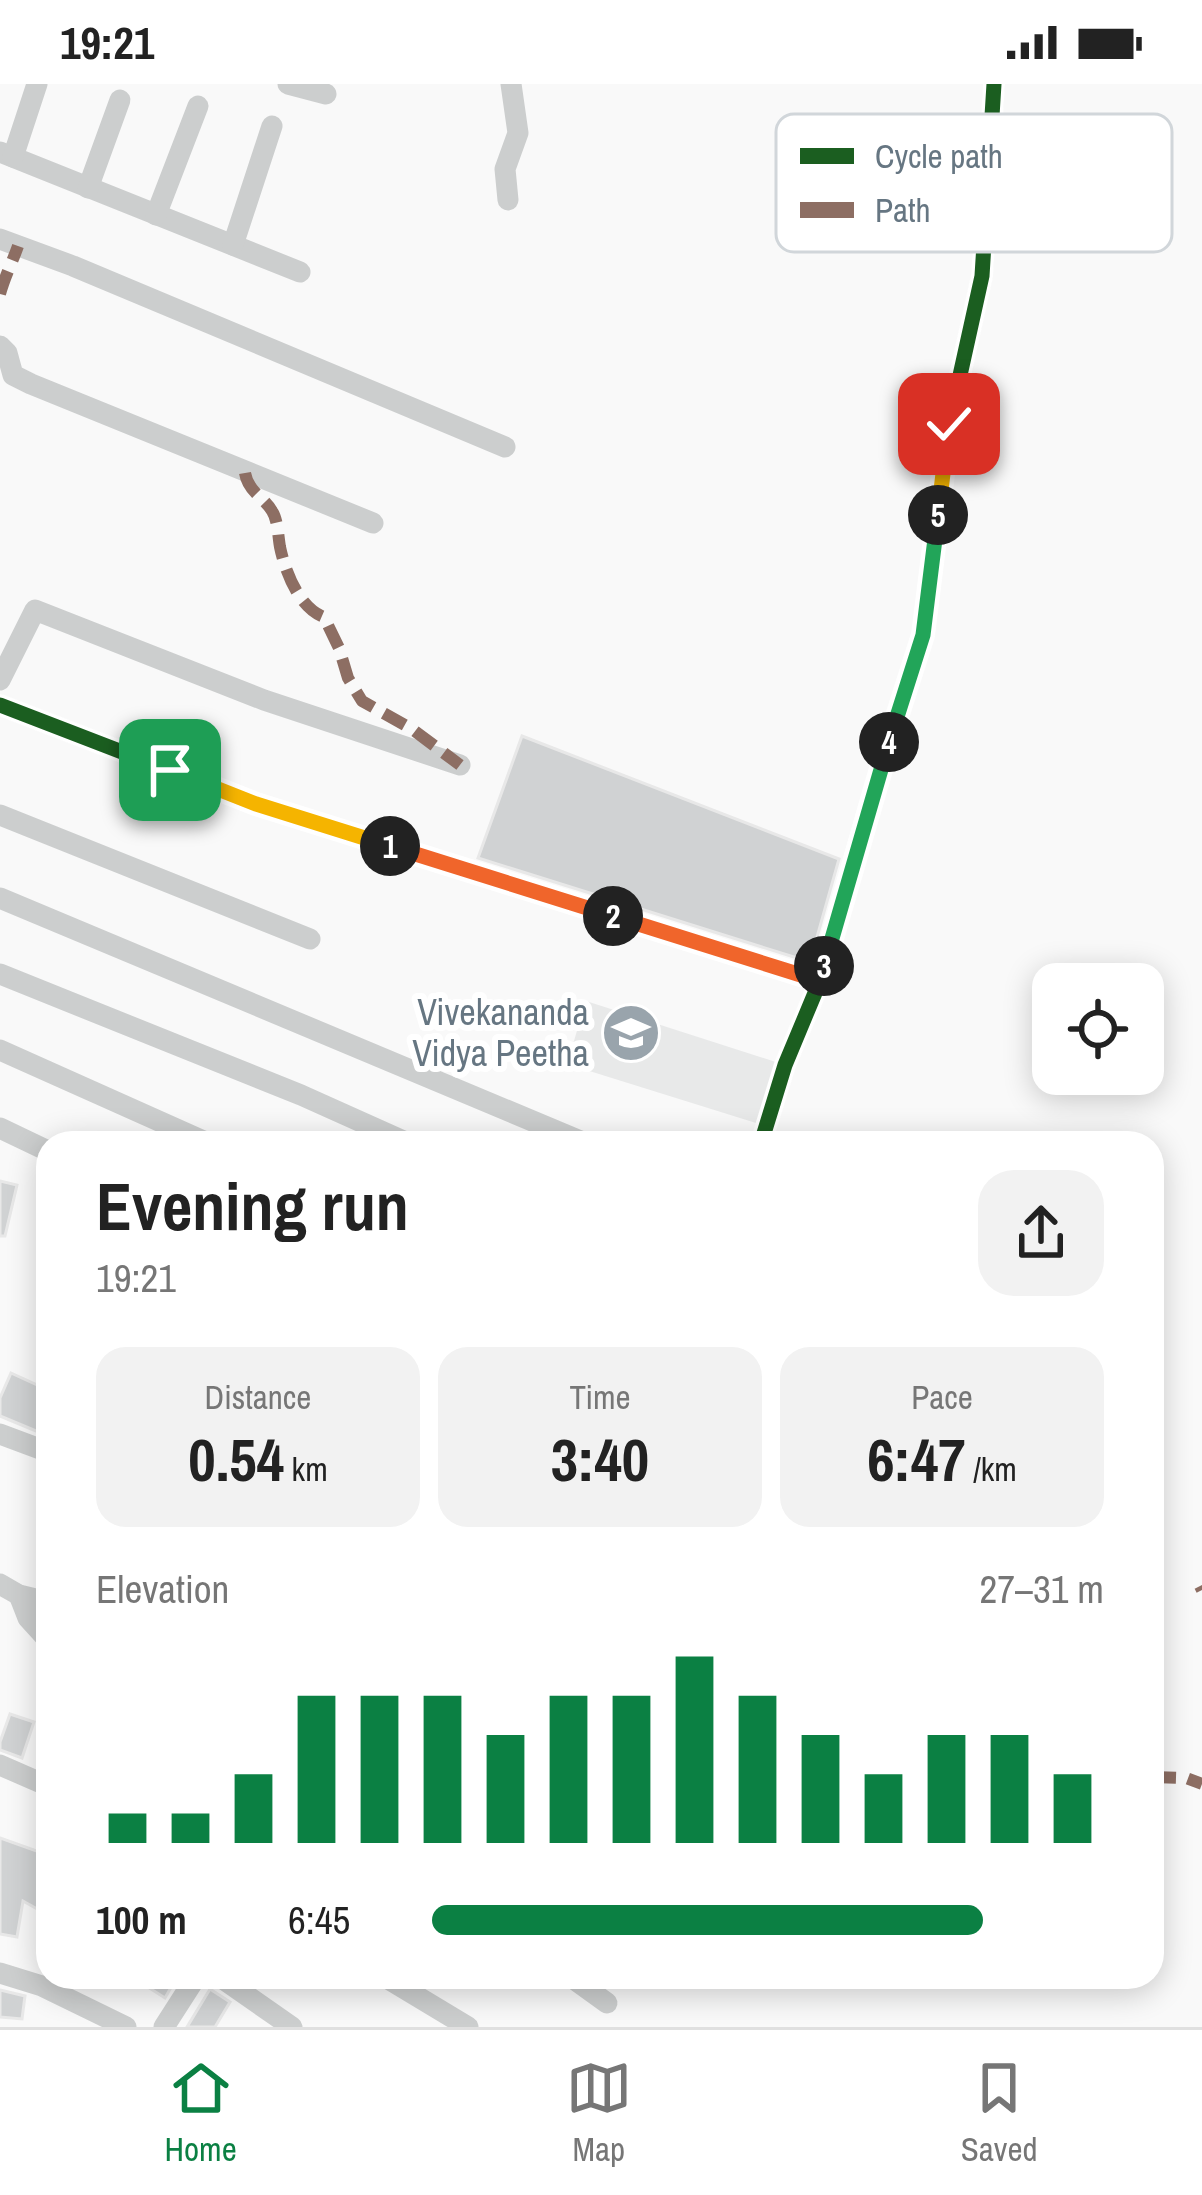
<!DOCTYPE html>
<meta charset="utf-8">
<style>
:root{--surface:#fff;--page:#f2f2f2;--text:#222;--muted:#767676;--line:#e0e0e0;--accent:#0b8043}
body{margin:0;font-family:"Archivo Narrow",sans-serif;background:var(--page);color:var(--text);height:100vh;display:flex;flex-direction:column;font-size:45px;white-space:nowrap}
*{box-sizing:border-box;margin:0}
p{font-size:39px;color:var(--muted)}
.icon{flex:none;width:66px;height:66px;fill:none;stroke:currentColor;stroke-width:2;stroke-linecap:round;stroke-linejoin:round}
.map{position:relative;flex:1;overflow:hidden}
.drawer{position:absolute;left:36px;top:1047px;width:1128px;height:858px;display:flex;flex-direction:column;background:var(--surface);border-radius:36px;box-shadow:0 6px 30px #0003}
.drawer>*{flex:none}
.tools{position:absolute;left:1032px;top:879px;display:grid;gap:24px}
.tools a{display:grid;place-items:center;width:132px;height:132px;border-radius:24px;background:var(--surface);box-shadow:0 6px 30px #0003;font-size:60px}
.pin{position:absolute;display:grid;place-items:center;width:102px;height:102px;color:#fff;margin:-51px;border-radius:24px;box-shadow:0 6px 18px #0006}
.km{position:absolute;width:60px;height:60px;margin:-30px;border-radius:50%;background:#222;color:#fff;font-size:33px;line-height:60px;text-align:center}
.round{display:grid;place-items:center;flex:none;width:126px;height:126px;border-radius:36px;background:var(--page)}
.overview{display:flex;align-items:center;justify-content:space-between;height:204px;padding:0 60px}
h1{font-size:66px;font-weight:800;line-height:90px}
.metrics{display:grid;grid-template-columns:repeat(3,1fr);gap:18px;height:204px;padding:12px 60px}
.metrics div{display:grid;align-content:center;border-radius:30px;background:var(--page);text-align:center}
.metrics b{font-size:60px;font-weight:800}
.metrics small{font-size:33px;font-weight:400}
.metrics p{font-size:33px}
.chart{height:336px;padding:24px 60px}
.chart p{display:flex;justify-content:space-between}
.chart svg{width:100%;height:216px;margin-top:12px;stroke:var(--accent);stroke-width:6}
ul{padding:0 60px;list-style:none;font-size:39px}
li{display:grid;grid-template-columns:192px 144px 1fr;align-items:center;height:90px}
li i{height:30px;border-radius:15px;background:var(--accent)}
.status{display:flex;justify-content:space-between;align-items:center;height:84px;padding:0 60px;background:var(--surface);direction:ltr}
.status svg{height:33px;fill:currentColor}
.tabs{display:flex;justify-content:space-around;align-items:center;height:168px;border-top:3px solid var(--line);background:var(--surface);font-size:33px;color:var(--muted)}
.tabs a{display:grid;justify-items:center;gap:6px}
.tabs .selected{color:var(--accent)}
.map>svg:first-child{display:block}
</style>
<div class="status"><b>19:21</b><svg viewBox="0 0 49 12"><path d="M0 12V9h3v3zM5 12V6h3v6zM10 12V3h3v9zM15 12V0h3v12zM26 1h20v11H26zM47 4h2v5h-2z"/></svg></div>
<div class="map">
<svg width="1202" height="1943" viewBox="0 0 1202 1943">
<rect width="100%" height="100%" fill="#f9f9f9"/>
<polygon fill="#e8e9e9" points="586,917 785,981 766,1042 567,980"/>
<g fill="#d0d2d3" stroke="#e8e8e8" stroke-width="3">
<polygon points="522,652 839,775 810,878 478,774"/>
<polygon points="0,1097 17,1101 5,1152 0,1152"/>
<polygon points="11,1289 48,1306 48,1352 0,1332 0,1314"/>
<polygon points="10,1630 34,1638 22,1674 0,1666 0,1658"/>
<polygon points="0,1754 48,1771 48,1831 23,1817 17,1853 0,1850"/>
<polygon points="132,1893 177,1893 165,1914"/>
<polygon points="210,1905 230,1918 215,1943 187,1943"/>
<polygon points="0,1906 25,1912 22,1935 0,1933"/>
</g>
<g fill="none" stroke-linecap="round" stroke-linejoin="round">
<g stroke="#cccece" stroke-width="21">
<polyline points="288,0 326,10"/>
<polyline points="0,68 300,188"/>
<polyline points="13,73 37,0"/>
<polyline points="88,104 120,16"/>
<polyline points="508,116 505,85 518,49 511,0"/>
<polyline points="156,131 198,22"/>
<polyline points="0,155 73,182 505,363"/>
<polyline points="233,161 272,42"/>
<polyline points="0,262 7,269 13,291 31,300 373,439"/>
<polyline points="0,596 35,526 264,616 460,681"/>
<polyline points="0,621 257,720 820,897"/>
<polyline points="0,731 310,855"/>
<polyline points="0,814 585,1059"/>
<polyline points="0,890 301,1011 408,1059"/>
<polyline points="0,966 208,1059"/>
<polyline points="0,1044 48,1067"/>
<polyline points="761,1059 785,981 820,897 876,698 923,551 949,341 982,192 994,0"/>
<polyline points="0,1350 48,1368"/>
<polyline points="0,1500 19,1511 48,1518"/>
<polyline points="19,1511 28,1534 48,1556"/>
<polyline points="0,1681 48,1702"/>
<polyline points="0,1889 42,1902 126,1943"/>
<polyline points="220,1893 292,1943"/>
<polyline points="385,1893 468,1943"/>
<polyline points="571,1893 607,1919"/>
<polyline points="164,1943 196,1893"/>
</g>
<g stroke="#8d6e63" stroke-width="12" stroke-dasharray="24 12" stroke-linecap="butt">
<path d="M0 210C5 192 12 179 18 162"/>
<path d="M245 389C248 408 263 412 272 427 278 436 278 452 280 463 285 487 299 524 324 533L339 564 348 594 362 617 412 645 460 681"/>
<polyline points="1200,1502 1202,1506"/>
<polyline points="1152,1693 1186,1694 1202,1700"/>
</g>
<defs>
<g id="cycleway">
<polyline points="0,621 257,720 820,897"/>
<polyline points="761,1059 785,981 820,897 876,698 923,551 949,341 982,192 994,0"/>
</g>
</defs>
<use href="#cycleway" stroke="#fff" stroke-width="22"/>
<use href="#cycleway" stroke="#1b5e20" stroke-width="15"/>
</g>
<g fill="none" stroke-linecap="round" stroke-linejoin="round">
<defs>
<polyline id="split-1" points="170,686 256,720 390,762"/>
<polyline id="split-2" points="390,762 613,832"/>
<polyline id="split-3" points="613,832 820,897 824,882"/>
<polyline id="split-4" points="824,882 889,658"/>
<polyline id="split-5" points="889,658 923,551 938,431"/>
<polyline id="split-6" points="938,431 949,340"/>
</defs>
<use href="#split-1" stroke="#fff" stroke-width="24"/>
<use href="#split-2" stroke="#fff" stroke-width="24"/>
<use href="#split-3" stroke="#fff" stroke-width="24"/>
<use href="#split-4" stroke="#fff" stroke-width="24"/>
<use href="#split-5" stroke="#fff" stroke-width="24"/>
<use href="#split-6" stroke="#fff" stroke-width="24"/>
<use href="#split-1" stroke="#f5b400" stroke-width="15"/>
<use href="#split-2" stroke="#f0652b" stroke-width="15"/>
<use href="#split-3" stroke="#f0652b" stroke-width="15"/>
<use href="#split-4" stroke="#22a559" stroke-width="15"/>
<use href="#split-5" stroke="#22a559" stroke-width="15"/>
<use href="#split-6" stroke="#f5b400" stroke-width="15"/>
</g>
<defs>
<symbol id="school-disc" viewBox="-11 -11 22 22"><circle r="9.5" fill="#99a4ac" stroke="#fff"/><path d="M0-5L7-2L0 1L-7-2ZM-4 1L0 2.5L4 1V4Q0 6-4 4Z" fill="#fff"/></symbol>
</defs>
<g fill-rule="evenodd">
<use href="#school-disc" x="598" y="916" width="66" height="66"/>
</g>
<g text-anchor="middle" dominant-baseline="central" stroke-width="12" stroke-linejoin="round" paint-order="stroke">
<g font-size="36" fill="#667682" stroke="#fff" text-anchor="end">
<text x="589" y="928">Vivekananda<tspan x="589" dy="41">Vidya Peetha</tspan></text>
</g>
</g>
<rect x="776" y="30" width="396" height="138" rx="18" fill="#fff" stroke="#d1d6da" stroke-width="3"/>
<rect x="800" y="64" width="54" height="16" fill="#1b5e20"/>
<rect x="800" y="118" width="54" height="16" fill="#8d6e63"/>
<g font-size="33" fill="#667682">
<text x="875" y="84">Cycle path</text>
<text x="875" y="138">Path</text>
</g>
</svg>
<div class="tools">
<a><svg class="icon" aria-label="locate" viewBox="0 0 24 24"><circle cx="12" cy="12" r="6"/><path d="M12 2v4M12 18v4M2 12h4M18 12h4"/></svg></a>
</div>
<div class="pin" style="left:170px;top:686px;background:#1e9e55"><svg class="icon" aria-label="arrive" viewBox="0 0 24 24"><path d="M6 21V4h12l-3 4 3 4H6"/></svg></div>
<div class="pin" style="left:949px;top:340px;background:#d93025"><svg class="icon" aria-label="check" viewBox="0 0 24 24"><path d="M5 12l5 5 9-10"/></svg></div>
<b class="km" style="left:390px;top:762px">1</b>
<b class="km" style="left:613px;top:832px">2</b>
<b class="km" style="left:824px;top:882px">3</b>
<b class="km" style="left:889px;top:658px">4</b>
<b class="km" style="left:938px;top:431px">5</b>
<section class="drawer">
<div class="overview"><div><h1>Evening run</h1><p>19:21</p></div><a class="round"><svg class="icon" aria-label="share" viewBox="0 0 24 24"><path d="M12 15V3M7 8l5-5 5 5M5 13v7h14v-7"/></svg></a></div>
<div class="metrics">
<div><p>Distance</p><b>0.54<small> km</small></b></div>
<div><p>Time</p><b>3:40</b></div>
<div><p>Pace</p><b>6:47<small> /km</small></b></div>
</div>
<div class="chart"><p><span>Elevation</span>27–31 m</p>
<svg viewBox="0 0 160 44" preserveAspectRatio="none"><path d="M5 44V38M15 44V38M25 44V30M35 44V14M45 44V14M55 44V14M65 44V22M75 44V14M85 44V14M95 44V6M105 44V14M115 44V22M125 44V30M135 44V22M145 44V22M155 44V30"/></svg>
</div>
<ul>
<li><b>100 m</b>6:45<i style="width:82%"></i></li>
</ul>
</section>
</div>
<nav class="tabs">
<a class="selected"><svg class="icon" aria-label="home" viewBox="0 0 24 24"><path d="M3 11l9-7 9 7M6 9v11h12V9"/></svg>Home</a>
<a><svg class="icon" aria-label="map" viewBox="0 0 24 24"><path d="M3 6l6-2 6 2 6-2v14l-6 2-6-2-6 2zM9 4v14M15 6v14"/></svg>Map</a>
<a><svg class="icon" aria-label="saved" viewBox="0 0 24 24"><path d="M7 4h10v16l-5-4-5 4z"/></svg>Saved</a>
</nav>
